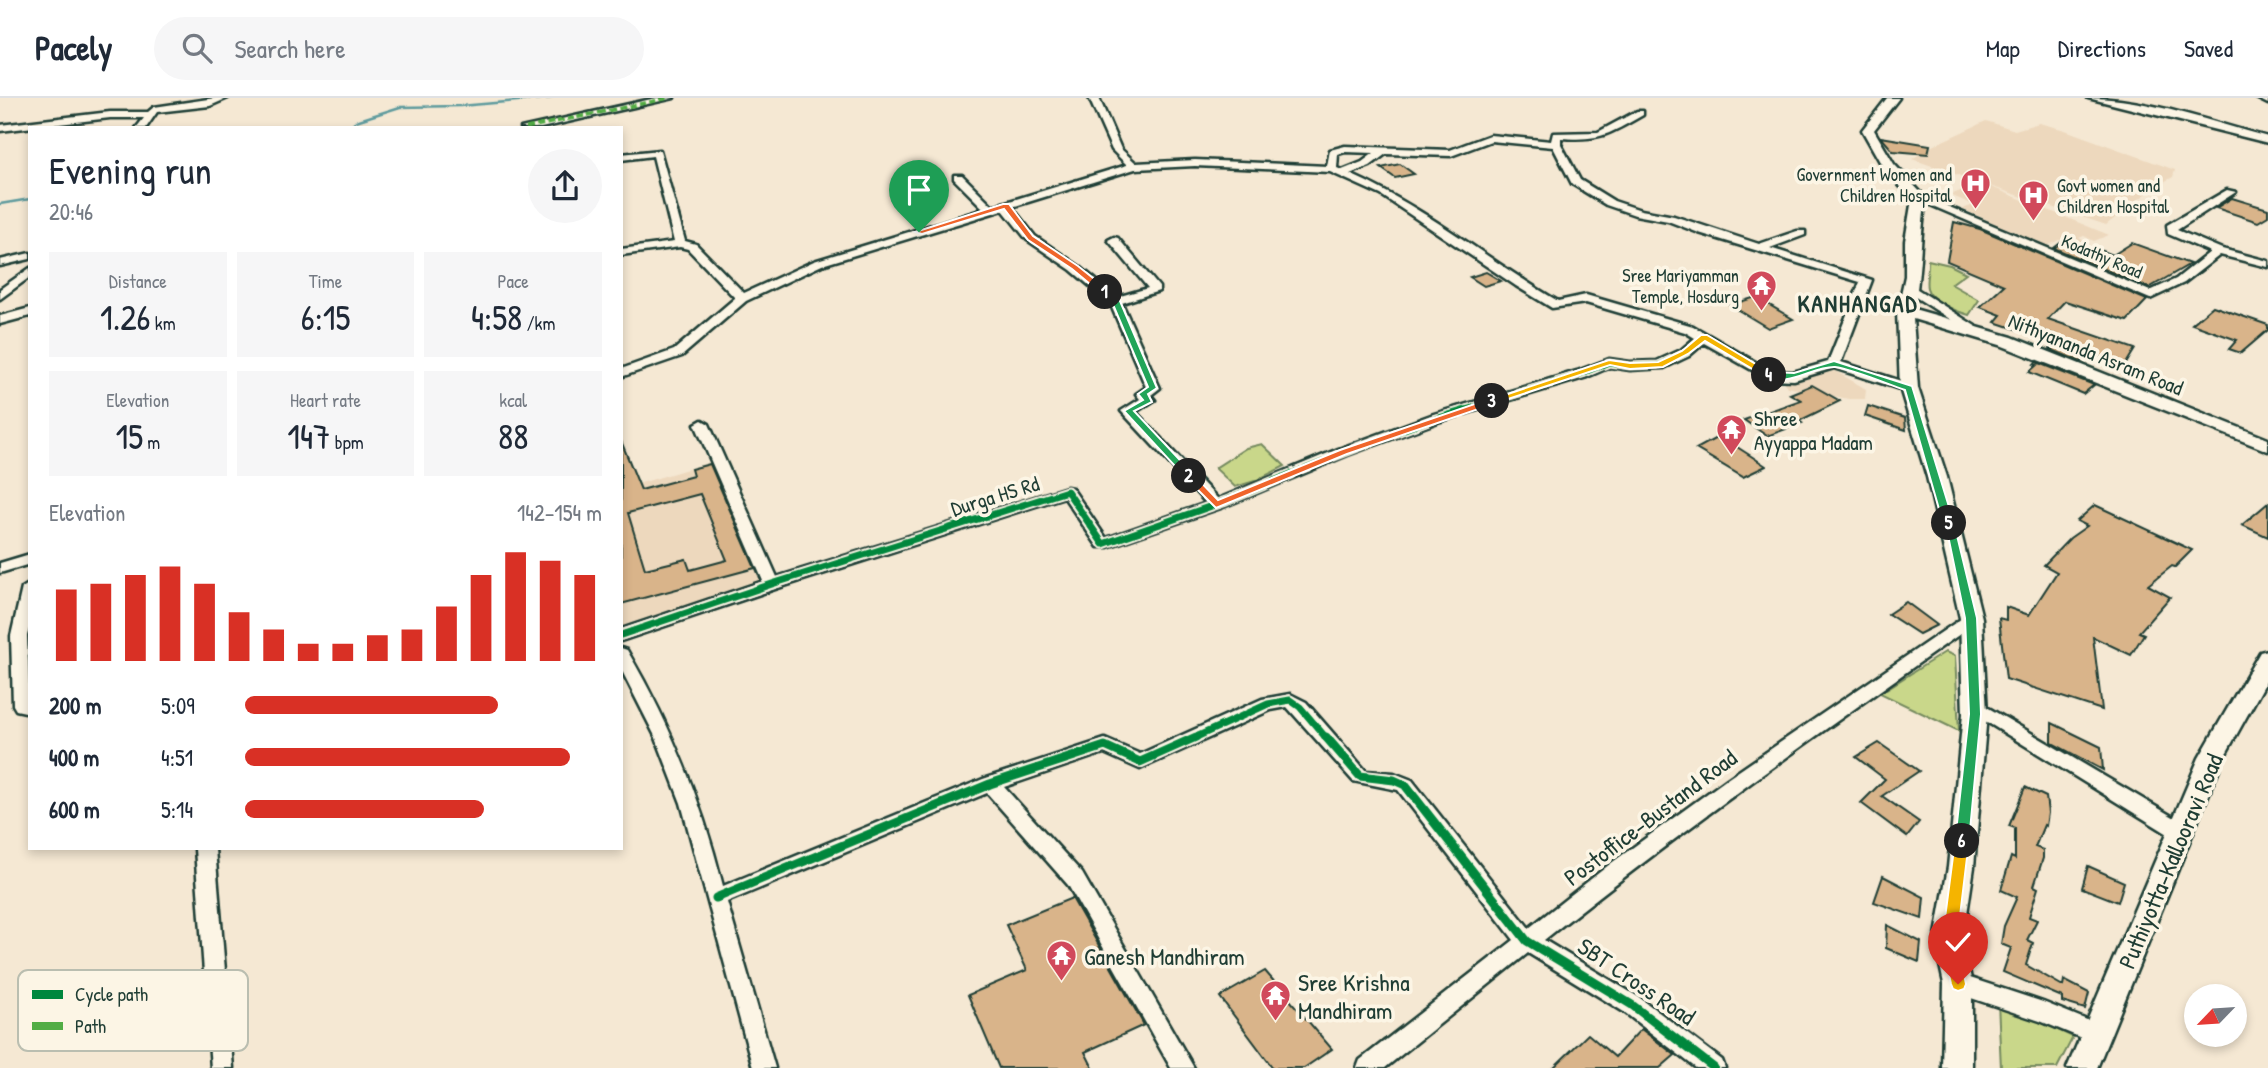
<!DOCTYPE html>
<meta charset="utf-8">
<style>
:root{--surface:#fff;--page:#f6f6f7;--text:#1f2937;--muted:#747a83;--line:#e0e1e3;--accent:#d93025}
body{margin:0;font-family:"Patrick Hand",sans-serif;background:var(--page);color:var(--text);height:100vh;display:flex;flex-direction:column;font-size:26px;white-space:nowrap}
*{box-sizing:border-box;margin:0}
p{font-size:23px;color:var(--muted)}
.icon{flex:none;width:38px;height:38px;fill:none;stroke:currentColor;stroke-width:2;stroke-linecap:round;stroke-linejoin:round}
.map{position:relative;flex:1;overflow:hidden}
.side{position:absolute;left:28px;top:28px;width:595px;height:724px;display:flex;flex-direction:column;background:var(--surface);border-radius:0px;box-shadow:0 4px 10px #0003}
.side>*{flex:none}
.needle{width:46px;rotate:245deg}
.fabs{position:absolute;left:2184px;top:886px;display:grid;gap:14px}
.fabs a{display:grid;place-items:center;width:63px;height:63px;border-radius:50%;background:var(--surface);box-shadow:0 4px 10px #0003;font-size:35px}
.pin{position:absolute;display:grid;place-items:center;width:60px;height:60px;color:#fff;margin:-72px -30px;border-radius:50% 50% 50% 0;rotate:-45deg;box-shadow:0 0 7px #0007}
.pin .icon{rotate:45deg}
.km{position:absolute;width:35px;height:35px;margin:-18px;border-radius:50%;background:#222;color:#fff;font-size:19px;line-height:35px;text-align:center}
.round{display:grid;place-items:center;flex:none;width:74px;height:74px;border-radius:37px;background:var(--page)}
.summary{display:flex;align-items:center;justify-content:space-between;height:119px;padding:0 21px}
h1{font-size:38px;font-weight:600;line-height:52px}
.figures{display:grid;grid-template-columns:repeat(3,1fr);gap:10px;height:119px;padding:7px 21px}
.figures div{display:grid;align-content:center;border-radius:0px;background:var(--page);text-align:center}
.figures b{font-size:35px;font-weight:600}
.figures small{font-size:19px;font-weight:400}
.figures p{font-size:19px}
.chart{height:196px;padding:14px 21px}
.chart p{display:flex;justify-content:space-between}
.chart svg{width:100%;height:126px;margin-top:7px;stroke:var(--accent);stroke-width:6}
ul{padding:0 21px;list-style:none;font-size:23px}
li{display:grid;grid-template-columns:112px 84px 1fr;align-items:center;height:52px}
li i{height:18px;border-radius:9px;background:var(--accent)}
header{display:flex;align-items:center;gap:42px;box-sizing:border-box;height:98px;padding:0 35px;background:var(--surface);border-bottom:2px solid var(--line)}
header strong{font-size:33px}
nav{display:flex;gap:38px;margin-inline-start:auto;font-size:24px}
.search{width:490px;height:63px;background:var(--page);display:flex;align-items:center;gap:18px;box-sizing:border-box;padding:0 24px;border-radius:38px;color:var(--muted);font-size:26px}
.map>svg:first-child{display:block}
</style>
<header>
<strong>Pacely</strong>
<div class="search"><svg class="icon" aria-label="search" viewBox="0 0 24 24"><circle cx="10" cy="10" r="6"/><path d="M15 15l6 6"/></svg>Search here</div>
<nav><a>Map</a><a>Directions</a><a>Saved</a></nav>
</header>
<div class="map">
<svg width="2268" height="970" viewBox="0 0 2268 970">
<rect width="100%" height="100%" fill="#f5e8d3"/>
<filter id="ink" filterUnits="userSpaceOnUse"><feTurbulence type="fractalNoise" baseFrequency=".0143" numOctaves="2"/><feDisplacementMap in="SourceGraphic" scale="14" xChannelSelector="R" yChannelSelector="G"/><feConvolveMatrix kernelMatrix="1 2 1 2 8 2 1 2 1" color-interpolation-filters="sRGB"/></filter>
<g filter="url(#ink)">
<g fill="#edd8bd">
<polygon points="1986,23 2015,32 2039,25 2065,32 2175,72 2173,79 2156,88 2106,127 1984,86 2109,137 2094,143 2084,138 2079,140 2090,146 2076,149 2060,142 2047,148 1962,111 1974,107 1950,97 1981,85 1912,61 1934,47"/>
<polygon points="1835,273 1866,291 1865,301 1849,301 1787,289 1783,283"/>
<polygon points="724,360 779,488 621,536 621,391"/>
</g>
<g fill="#c9d78a" stroke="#748a5f" stroke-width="2">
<path d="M1928 162 1950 167 1966 175 1951 186 1979 202 1969 217C1957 214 1930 203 1927 190 1925 182 1929 171 1928 162Z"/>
<polygon points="1262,346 1285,368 1255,383 1235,389 1215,370 1246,350"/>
<polygon points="1945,554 1955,558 1959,633 1880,595"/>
<polygon points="1998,904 2073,939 2057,970 2001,970"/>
</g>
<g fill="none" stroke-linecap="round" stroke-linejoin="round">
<g stroke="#5f9b9e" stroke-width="2.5">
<polyline points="350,30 356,23 400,9 460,8 551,0"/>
<polyline points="0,106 30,101"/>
</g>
</g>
<g fill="#d9b48a" stroke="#1f3d34" stroke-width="2" fill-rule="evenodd">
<polygon points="1881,39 1930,47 1928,56 1893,53"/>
<polygon points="1400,66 1414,76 1395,80 1381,70"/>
<polygon points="2232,100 2268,111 2268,118 2258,124 2216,110"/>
<polygon points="1954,124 1980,131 2147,202 2127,223 2065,203 2048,221 2135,251 2124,269 2090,256 2081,264 2050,251 2058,244 2054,243 2058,238 2023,226 2019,232 1995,224 2001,217 1980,209 2004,187 1947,163"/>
<polygon points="2062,144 2084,154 2093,149 2113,157 2132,145 2190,166 2149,190 2054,150"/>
<polygon points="1486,174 1501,183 1484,188 1470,179"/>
<polygon points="1756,199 1793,221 1768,230 1730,207"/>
<polygon points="2213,208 2268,227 2268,232 2241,255 2229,251 2237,242 2192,226"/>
<polygon points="2036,264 2094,287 2083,296 2029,274 2037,267 2034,266"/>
<polygon points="1812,287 1840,303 1799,323 1802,325 1767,338 1744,322 1801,302 1790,296"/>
<polygon points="1868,308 1905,320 1906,332 1865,318"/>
<polygon points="1720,338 1751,358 1766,368 1743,379 1696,351"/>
<path d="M621 343 641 392 693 378 691 371 710 366 755 470 621 506ZM700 396 727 462 690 472 686 461 645 471 628 415Z"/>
<polygon points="2268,405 2268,439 2242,427"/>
<polygon points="2095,407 2192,452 2175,469 2172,468 2148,487 2170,499 2139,534 2144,536 2131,557 2093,539 2102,612 2006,581 1999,520 2006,522 2006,509 2029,517 2057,474 2044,467 2070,440 2087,428 2077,423"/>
<polygon points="1906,504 1937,527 1919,536 1888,516"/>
<polygon points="2052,625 2101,649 2103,672 2052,645"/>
<polygon points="1879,645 1919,673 1882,698 1919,724 1907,739 1861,705 1885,681 1856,659"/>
<polygon points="2025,689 2046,699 2048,715 2046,728 2044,727 2035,749 2043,752 2043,760 2034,788 2038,790 2029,819 2037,822 2027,842 2033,845 2026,867 2063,888 2064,882 2089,895 2085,911 2062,904 2062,899 2003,874 2011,850 2001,846 2004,828 2017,799 2001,792 2011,759 2015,761 2015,730 2009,728"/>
<polygon points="2088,768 2124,784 2118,804 2082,790"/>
<polygon points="1883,778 1924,799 1922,821 1874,804"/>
<polygon points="1072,800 1144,927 1085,954 1093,970 999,970 968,897 1027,872 1006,827"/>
<polygon points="1887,827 1921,844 1919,864 1886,850"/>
<polygon points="1265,873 1332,951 1304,970 1273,970 1220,899"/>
<polygon points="1641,931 1675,957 1660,970 1553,970 1588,936 1615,959"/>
</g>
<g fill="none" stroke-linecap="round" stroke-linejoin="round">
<defs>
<g id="minor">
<polygon points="215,0 228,0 210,8 157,14 146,30 136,30 144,20 110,20 0,33 0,27 110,14 148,14 154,9"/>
<polygon points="656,0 674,0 541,30 521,30"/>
<path d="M1089 0H1099L1121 51 1136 65 1195 62 1327 68 1330 52 1345 48 1450 52 1490 37 1551 43 1553 35 1598 34 1637 13H1643V17C1609 36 1601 43 1561 40V46L1580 82 1614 103 1641 112 1674 118 1759 146 1797 133H1805V137L1770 150 1872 182 1841 264 1914 287 1916 290 1909 294 1834 270 1794 282 1768 281 1704 245 1689 258 1664 270 1630 272 1610 269 1587 279 1441 323 1348 357 1221 410 1108 449H1098L1064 399 778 490 621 543V531L763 483 695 326 702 322 709 326 777 479 1067 389 1072 390 1106 440 1206 405 1121 313 1140 301 1136 296 1146 289 1110 205 1071 172 1027 142 1003 112 822 167 746 203 682 258 621 279V271L674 252 735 200 688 151 680 149 621 157V151L674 144 653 58 621 62V56L660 52 685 143 696 146 744 195 814 163 984 111 954 81V77H962L993 108 1127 67 1112 52ZM1491 43 1553 49 1572 86 1606 107 1635 117 1668 123 1699 135 1860 184 1828 264 1793 274 1771 273 1693 228 1586 197 1558 203C1488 162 1425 109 1350 76L1370 68 1386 56 1451 58ZM1345 54 1374 55 1362 64 1342 72 1337 70 1338 56ZM1195 68 1330 74 1381 97 1516 188 1552 210 1586 205 1685 234 1695 240 1681 252 1657 263 1630 264 1609 261 1577 273 1431 317 1338 351 1218 401 1136 314 1155 302 1151 297 1160 290 1122 205 1159 193V189L1118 140 1114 139 1108 142 1148 190 1117 199 1079 168 1035 138 1012 109 1135 71Z"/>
<path d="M2088 0C2148 0 2210 24 2268 39V45Z"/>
<polygon points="2256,0 2268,0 2268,6"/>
<polygon points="2227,92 2236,94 2177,132 2222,151 2268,163 2268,169 2220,157 2184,185 2150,201 1914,100 1923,98 2150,193 2176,181 2210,154 2168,136 2167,127"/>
<polygon points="30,155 30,161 0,168 0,162"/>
<polygon points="30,170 30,179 0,201 0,191"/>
<polygon points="1910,187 1914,189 1988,236 1986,239 1978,239 1906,193 1904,191"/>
<polygon points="30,210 30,218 0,226 0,218"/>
<polygon points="30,456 30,466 0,475 0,465"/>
<polygon points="30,485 30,527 27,538 30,615 16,612 13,607 11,538 22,490"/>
<path d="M1971 514 1977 516 1979 520 1977 524C1830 628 1684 730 1544 842L1640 900 1722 962 1725 970H1696L1624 914 1528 855 1385 970H1357L1360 962 1514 842 1398 692 1353 683 1287 609 1271 612 1140 671 1104 655 1004 689 1082 775 1194 970H1171L1068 787 987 695 727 804 775 970H753L681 705 656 640 621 571V550L627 552C671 627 702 704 723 788L983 681 1105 641 1140 656 1262 601 1290 596 1306 604 1366 673 1394 675 1412 682 1529 830 1610 766 1727 681Z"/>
<polygon points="1975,602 2187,727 2190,733 2187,739 2180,741 2173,739 1969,613 1966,608 1969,603"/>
<polygon points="195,751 215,751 233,970 211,970"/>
<polygon points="1958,876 2043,904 2104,929 2107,936 2104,943 2096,946 2040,923 1950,893 1947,886 1950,879"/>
</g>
<g id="major">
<path d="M1887 0H1899L1874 32 1894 66 1926 100C1920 138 1921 174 1914 211L2012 239 2268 341V353L2000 247 1913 221 1918 290 1947 379 1982 520 1987 616 1974 769 1963 843 1972 886V970H1942L1944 886 1935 843 1948 769 1963 616 1960 520 1927 379 1900 290 1897 214 1905 178V143L1912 101 1884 71 1862 32Z"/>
<polygon points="2268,552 2268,580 2223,661 2097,970 2067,970 2199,660 2260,554"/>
</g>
</defs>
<use href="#minor" stroke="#1f3d34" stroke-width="5"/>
<use href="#major" stroke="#1f3d34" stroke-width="5"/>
<use href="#minor" fill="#fcf5e5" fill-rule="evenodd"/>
<use href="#major" fill="#fcf5e5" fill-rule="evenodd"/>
<polyline stroke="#52ad45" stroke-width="3.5" stroke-dasharray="7 3.5" stroke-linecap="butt" points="526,30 669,0"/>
<defs>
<polyline id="cycleway-far2" points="1287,377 1436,320 1582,276 1609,265 1630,268 1659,267 1685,255 1704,239"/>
<g id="cycleway-far1">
<polyline points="621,537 772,486 1067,393 1103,446 1226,403 1291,376"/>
<polyline points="1192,641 1268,606 1290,602 1300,609 1327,641"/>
</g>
<g id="cycleway">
<polyline points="1326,639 1360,678 1394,682 1405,687 1527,843 1632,907 1714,970"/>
<polyline points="716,800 990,686 1105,648 1140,664 1196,639"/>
</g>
</defs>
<use href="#cycleway-far2" stroke="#fcf5e5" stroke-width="9"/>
<use href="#cycleway-far1" stroke="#fcf5e5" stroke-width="11"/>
<use href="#cycleway" stroke="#fcf5e5" stroke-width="13"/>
<use href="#cycleway-far2" stroke="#00873e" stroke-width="5"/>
<use href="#cycleway-far1" stroke="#00873e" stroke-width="7"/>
<use href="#cycleway" stroke="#00873e" stroke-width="9"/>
</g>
</g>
<polygon fill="#f0652b" stroke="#fff" stroke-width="2" points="1003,106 1009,106 1033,138 1078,168 1108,192 1108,196 1102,196 1072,171 1028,142 1004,111 922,136 915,134"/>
<polygon fill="#22a559" stroke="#fff" stroke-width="2" points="1105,192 1120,203 1157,290 1148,296 1152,304 1134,313 1193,376 1193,380 1186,380 1124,313 1143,302 1138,296 1148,289 1112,204 1101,194"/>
<polygon fill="#f0652b" stroke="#fff" stroke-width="2" points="1492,300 1497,303 1496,305 1347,356 1216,410 1184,378 1193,376 1218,402 1340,352"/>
<polygon fill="#f5b400" stroke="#fff" stroke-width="2" points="1701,237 1707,237 1774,277 1766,279 1705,243 1688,256 1663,269 1630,271 1610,267 1496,305 1487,303 1609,262 1630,265 1658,264 1682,253"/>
<path fill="#22a559" stroke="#fff" stroke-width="2" d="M1834 263 1912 288 1954 425 1953 428 1943 425 1905 292C1887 286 1852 271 1835 269 1812 268 1788 291 1765 277L1769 274 1794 275Z"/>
<polygon fill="#22a559" stroke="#fff" stroke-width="2" points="1945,423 1954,425 1977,520 1981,616 1969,743 1962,749 1955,743 1969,616 1965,520"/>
<polygon fill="#f5b400" stroke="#fff" stroke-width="2" points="1962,738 1969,743 1957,843 1966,886 1964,891 1958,893 1953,891 1951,886 1942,843 1955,743"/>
<defs>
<symbol id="hospital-pin" viewBox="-11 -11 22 30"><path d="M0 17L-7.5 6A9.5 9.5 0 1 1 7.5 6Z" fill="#d1495b" stroke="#fcf5e5"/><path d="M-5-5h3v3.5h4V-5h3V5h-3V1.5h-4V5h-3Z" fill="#fff"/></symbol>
<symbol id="temple-pin" viewBox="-11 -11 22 30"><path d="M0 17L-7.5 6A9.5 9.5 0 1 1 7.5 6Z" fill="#d1495b" stroke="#fcf5e5"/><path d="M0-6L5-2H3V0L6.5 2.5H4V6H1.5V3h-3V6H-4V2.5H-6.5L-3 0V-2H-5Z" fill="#fff"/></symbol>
</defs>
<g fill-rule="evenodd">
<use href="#hospital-pin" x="1958" y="68" width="35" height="47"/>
<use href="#hospital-pin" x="2016" y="80" width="35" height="47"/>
<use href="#temple-pin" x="1744" y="170" width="35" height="47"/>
<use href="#temple-pin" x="1714" y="314" width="35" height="47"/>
<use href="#temple-pin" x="1044" y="840" width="35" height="47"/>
<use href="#temple-pin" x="1258" y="880" width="35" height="47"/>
</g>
<g text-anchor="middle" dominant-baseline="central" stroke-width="7" stroke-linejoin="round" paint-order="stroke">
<g font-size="18" fill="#1f3d34" stroke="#fcf5e5" text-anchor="end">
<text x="1952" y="76">Government Women and<tspan x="1952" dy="21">Children Hospital</tspan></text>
<text x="2057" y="87" text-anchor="start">Govt women and<tspan x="2057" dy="21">Children Hospital</tspan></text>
<text x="1739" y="177">Sree Mariyamman<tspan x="1739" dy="21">Temple, Hosdurg</tspan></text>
</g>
<g font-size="18" fill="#1f3d34" stroke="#fcf5e5">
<text transform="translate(2102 158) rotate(23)">Kodathy Road</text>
</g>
<g font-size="21" fill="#1f3d34" stroke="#fcf5e5">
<text transform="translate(2096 256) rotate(22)">Nithyananda Asram Road</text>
<text transform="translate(995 398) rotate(-17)">Durga HS Rd</text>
</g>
<g font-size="21" fill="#1f3d34" stroke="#fcf5e5" text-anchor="start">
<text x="1754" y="320">Shree<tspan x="1754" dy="24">Ayyappa Madam</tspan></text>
</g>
<g font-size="23" font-weight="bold" letter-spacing="2" fill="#1f3d34" stroke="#fcf5e5">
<text x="1858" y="205">KANHANGAD</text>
</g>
<g font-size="24" fill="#1f3d34" stroke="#fcf5e5">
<text transform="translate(1650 719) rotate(-37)">Postoffice-Bustand Road</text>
<text transform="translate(2170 763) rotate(-67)">Puthiyotta-Kallooravi Road</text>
<text transform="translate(1637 883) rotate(34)">SBT Cross Road</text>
</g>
<g font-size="24" fill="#1f3d34" stroke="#fcf5e5" text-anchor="start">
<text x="1084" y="858">Ganesh Mandhiram</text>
<text x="1298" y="884">Sree Krishna<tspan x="1298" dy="28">Mandhiram</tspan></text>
</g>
</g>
<rect x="18" y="872" width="230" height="81" rx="10" fill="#fcf5e5" stroke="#babeb0" stroke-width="2"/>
<rect x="32" y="892" width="31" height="9" fill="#00873e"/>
<rect x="32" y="924" width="31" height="8" fill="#52ad45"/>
<g font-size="19" fill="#1f3d34">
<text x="75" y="903">Cycle path</text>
<text x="75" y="935">Path</text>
</g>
</svg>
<div class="fabs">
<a><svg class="needle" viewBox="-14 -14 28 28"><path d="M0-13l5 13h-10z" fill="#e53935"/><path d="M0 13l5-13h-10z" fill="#747a83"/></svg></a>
</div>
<div class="pin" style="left:919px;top:134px;background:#1e9e55"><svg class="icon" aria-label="arrive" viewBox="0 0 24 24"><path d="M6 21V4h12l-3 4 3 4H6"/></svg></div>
<div class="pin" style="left:1958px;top:886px;background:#d93025"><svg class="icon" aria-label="check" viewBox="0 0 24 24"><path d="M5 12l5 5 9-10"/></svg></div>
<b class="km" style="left:1105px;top:194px">1</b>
<b class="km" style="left:1189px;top:378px">2</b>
<b class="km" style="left:1492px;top:303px">3</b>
<b class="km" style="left:1769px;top:277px">4</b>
<b class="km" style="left:1949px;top:425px">5</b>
<b class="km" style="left:1962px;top:743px">6</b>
<section class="side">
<div class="summary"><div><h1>Evening run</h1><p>20:46</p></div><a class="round"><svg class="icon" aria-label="share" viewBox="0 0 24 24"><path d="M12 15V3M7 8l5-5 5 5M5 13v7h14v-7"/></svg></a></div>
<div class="figures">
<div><p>Distance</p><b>1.26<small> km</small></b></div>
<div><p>Time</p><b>6:15</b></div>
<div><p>Pace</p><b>4:58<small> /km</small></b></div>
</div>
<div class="figures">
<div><p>Elevation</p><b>15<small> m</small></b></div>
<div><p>Heart rate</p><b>147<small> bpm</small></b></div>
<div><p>kcal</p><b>88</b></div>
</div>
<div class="chart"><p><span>Elevation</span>142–154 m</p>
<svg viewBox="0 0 160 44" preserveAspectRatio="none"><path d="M5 44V19M15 44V17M25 44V14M35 44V11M45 44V17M55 44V27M65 44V33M75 44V38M85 44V38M95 44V35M105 44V33M115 44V25M125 44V14M135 44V6M145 44V9M155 44V14"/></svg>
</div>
<ul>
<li><b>200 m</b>5:09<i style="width:71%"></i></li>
<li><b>400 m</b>4:51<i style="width:91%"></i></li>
<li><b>600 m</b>5:14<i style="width:67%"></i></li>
</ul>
</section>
</div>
